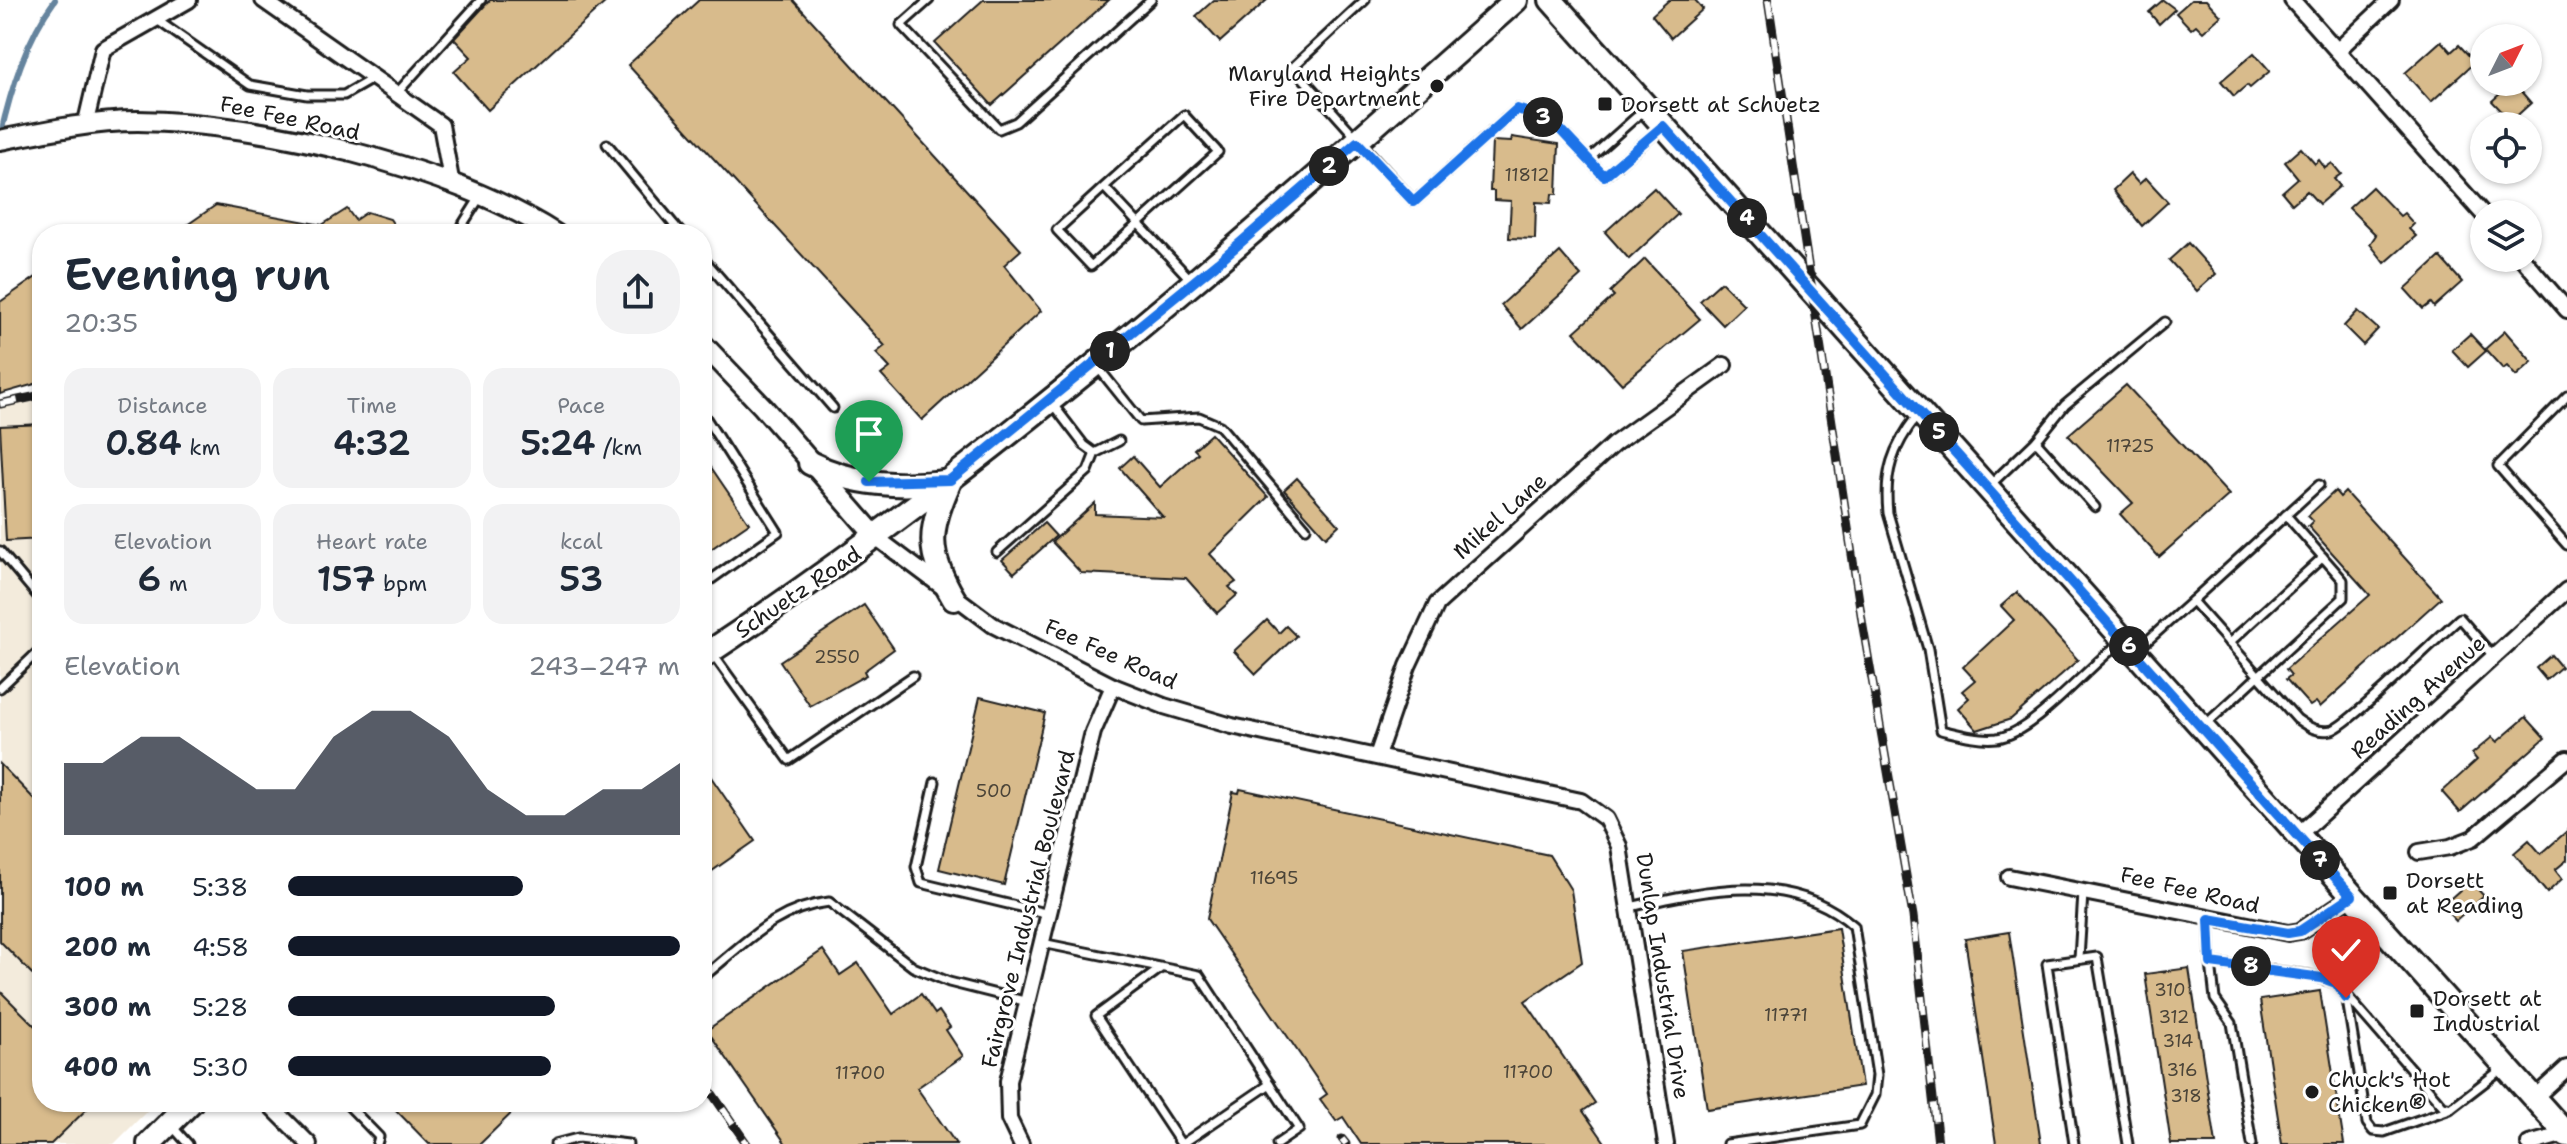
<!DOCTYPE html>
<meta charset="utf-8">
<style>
:root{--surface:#fff;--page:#f2f2f3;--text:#1f2937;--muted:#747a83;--accent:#111827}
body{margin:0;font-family:"Shantell Sans",sans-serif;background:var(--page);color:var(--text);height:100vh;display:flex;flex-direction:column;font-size:30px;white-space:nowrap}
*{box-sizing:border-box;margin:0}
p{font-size:26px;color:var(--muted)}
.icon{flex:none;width:44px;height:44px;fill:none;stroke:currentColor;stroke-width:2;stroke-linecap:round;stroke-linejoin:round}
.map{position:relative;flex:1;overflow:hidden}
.panel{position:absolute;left:32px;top:224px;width:680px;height:888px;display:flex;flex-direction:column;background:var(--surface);border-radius:32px;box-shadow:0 2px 6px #0004}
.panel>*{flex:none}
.needle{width:52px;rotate:48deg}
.buttons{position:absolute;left:2470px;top:24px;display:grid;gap:16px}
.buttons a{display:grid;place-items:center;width:72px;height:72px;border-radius:50%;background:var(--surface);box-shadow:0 2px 6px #0004;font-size:40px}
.pin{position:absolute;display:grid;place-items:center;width:68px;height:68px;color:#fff;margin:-82px -34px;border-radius:50% 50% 50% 0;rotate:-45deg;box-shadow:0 0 8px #0007}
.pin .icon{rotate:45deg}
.km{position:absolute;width:40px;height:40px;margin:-20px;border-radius:50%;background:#222;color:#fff;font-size:22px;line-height:40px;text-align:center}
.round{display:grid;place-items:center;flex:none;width:84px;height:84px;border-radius:32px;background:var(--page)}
.headline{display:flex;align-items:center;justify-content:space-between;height:136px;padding:0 32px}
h1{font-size:44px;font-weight:600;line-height:60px}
.metrics{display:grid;grid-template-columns:repeat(3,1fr);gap:12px;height:136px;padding:8px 32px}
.metrics div{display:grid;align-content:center;border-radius:20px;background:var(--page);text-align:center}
.metrics b{font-size:34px;font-weight:600}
.metrics small{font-size:22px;font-weight:400}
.metrics p{font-size:22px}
.chart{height:224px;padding:16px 32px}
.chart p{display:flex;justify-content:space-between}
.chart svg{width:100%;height:144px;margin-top:8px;fill:var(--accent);opacity:.7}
ul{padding:0 32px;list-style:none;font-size:26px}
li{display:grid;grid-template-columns:128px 96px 1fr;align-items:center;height:60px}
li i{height:20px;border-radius:10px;background:var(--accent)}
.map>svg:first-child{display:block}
</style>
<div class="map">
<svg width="2567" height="1144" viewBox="0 0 2567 1144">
<rect width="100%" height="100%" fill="#fff"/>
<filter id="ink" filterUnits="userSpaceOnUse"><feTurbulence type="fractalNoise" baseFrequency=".0125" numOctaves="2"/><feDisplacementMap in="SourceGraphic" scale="16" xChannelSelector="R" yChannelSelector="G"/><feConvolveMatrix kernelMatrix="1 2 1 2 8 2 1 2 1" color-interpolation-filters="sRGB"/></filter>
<g filter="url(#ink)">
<polygon fill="#f3ebdc" points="42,395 42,1102 156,1102 114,1144 0,1144 0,404"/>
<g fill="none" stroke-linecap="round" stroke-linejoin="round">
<path stroke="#65849e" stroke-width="6" d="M0 137C11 89 26 39 55 0"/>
</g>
<g fill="#d8bb8c" stroke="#1c1c1c" stroke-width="2">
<polygon points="490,0 608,0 488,110 454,72 471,57 454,39"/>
<polygon points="699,0 793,0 1021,250 1004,265 1041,311 922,420 881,375 890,368 876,353 885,346 628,65"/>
<polygon points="983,0 1109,0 992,105 935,43"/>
<polygon points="1214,0 1267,0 1220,42 1196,16"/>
<polygon points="1669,0 1695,0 1703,9 1671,38 1652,15"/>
<polygon points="2163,0 2175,9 2159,24 2149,12"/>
<polygon points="2191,0 2206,0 2221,16 2203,32 2196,25 2191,29 2176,13"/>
<polygon points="2441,41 2451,52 2459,45 2475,62 2431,102 2405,73"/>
<polygon points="2254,53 2270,71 2250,88 2247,85 2234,96 2221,81"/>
<polygon points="2513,82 2531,103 2511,121 2492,101"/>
<polygon points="1512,137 1559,144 1557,194 1552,194 1551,203 1536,202 1535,239 1509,238 1511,201 1494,200 1494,191 1490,191 1492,141 1511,142"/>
<polygon points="2301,148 2315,164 2319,160 2325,168 2332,163 2341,174 2334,179 2340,186 2319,204 2307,191 2292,204 2282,192 2298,178 2285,162"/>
<polygon points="2130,174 2139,184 2146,178 2168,202 2142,226 2113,190"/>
<polygon points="2372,187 2400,216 2404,213 2414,224 2409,229 2416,236 2385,263 2370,244 2376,235 2349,208"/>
<polygon points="1654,188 1678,214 1629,259 1605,232"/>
<polygon points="216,205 322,225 347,209 355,220 367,212 390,219 400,234 174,234"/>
<polygon points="2188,243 2216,274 2197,291 2169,260"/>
<polygon points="1560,252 1581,276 1522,329 1501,305"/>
<polygon points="2440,257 2462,282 2434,307 2431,303 2423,309 2405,289"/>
<polygon points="1645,259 1700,319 1622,384 1574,332 1614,296 1610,292"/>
<polygon points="42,273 42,382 0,394 0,302"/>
<polygon points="1721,282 1744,305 1723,325 1700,301"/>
<polygon points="2358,311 2378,329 2363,345 2344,326"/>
<polygon points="2505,331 2532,362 2516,376 2507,366 2503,369 2485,349"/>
<polygon points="2470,334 2486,351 2468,367 2452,350"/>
<polygon points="2126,385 2229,495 2159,557 2120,514 2133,503 2068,435"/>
<polygon points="42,424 42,539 6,541 0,426"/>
<polygon points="1211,434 1268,497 1210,554 1236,582 1229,587 1237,595 1217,613 1186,578 1081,573 1052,542 1095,503 1095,514 1163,517 1120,468 1133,456 1160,487 1198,453 1194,449"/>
<polygon points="702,454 749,523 702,555"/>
<polygon points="1297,478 1339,525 1326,537 1284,490"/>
<polygon points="2335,491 2340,497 2345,492 2441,598 2320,707 2316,702 2310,706 2286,679 2291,675 2286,669 2370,595 2308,526 2313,521 2308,516"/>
<polygon points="1044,523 1056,536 1014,573 1002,560"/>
<polygon points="2017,592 2078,660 2011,719 1977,730 1958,708 1969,698 1962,691 1975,680 1963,667 2014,620 2001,606"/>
<polygon points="864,605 894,649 864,671 866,675 810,706 780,661"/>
<polygon points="1267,620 1279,633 1286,626 1296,636 1256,674 1234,651"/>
<polygon points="2551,655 2561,667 2546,680 2536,668"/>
<polygon points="980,697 1045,713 1004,885 939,869"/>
<polygon points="2526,717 2545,738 2460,812 2442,792 2477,760 2472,754 2492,737 2497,742"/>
<polygon points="0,764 42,807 42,984 0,941"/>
<polygon points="702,764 755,841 702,878"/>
<polygon points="1240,789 1549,855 1571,890 1582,962 1525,1001 1595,1103 1583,1111 1606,1144 1361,1144 1343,1117 1336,1121 1320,1099 1327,1094 1207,919 1233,792 1239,793"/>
<polygon points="2567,831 2567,860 2555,870 2562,879 2547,893 2514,853 2529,840 2541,854"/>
<polygon points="2470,881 2484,896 2456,921 2442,906"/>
<polygon points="1838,928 1862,1086 1707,1109 1683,951"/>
<polygon points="2009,932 2041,1144 1996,1144 1965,939"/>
<polygon points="823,950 840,975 858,963 893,1014 921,994 935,1014 939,1011 950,1027 946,1030 963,1056 917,1088 956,1144 786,1144 707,1030"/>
<polygon points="2189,968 2216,1144 2171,1144 2145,974"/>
<polygon points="0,991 42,1033 42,1102 94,1102 51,1144 0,1144"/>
<polygon points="2320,991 2344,1144 2282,1144 2260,1000"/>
<polygon points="388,1102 523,1102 480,1144 429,1144"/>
</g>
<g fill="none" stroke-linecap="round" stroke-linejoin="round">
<defs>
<g id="service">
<polyline points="929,0 901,25 999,129 1016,122 1151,0"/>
<polyline points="1365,0 1293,67 1414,202 1517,109 1551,120 1604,176 1661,128"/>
<polyline points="157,20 250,85 307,95 344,95 372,79"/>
<polyline points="397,93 481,0"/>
<polyline points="607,144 675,226"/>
<polyline points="1589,159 1645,109"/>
<polyline points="1104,187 1057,230 1091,266 1218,152 1184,115 1104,187 1192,281"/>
<polyline points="471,234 463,224 480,197"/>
<polyline points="667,234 675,226 682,234"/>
<polyline points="702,257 833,408"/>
<polyline points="1096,365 1141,421 1199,417 1220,426 1306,528"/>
<polyline points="702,366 712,356"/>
<polyline points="2567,396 2498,466 2567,545"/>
<polyline points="1051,402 1084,445 1095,453 1119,441"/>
<polyline points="702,412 778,532 702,586"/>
<path d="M1917 416C1892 448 1884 473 1888 513L1928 649 1941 730C1958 734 1979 740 1997 738 2034 733 2088 666 2120 643"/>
<polyline points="2036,441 2095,507"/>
<polyline points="1989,486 2036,441 2065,405 2165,322"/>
<polyline points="0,551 42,601"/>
<polyline points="997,552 1088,471 1095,453"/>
<polyline points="2192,601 2319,485"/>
<polyline points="2229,643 2323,557"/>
<path d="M2136 651 2192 601 2297 719C2308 727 2318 733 2332 730 2348 726 2439 636 2460 618L2493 656"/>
<polyline points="712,653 789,760 913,676"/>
<polyline points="0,688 42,648"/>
<polyline points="2204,726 2343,598 2343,580 2286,515"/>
<polyline points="935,782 916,867 921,883 1049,914"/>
<path d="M1630 907C1705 890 1790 870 1854 926L1877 1075 1875 1095 1860 1125 1727 1144"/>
<polyline points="2209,919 2211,963 2309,975 2336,983 2443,1106 2451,1108 2503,1068"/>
<polyline points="1042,943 1199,975 1299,1129 1277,1144"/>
<polyline points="2079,959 2083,893"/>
<polyline points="2211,963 2215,999 2232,1023 2252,1144"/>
<polyline points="1161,968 1096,1016 1181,1144"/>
<path d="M708 973C747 941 777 908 829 902L913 967 949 982 1028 1002"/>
<polyline points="2347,1000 2367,1123 2373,1131 2384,1132 2450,1109"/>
<polyline points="345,1102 379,1137 377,1144"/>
<polyline points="171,1125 188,1144"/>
<polyline points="555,1144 578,1138 628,1144"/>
<polyline points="1182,1144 1270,1084"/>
<polyline points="2074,1144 2047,964 2097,957 2128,1144"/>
</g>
<g id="minor">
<polyline points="263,0 441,125 452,185"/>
<polyline points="2292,0 2484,215"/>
<polyline points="2338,50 2391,0"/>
<polyline points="85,126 103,49 189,0"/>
<polyline points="2522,258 2567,310"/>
<polyline points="877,538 993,625 1113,686 1164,706 1232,726 1581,801 1606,819 1619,846 1666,1144"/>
<polyline points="1377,756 1408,666 1437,604 1614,444 1724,365"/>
<polyline points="2298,835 2567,590"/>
<polyline points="2419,852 2450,847 2473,838 2567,759"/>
<polyline points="2009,877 2288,933 2300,931 2352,896"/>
<polyline points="2534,1098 2567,1068"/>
<polyline points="267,1102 309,1144"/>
<polyline points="1021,1144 1009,1119 1008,1081 1093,732 1113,686"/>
<polyline points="2529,1144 2565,1134"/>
</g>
<g id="tertiary">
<path d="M0 140C45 131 92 121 138 121 262 122 452 167 556 234"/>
<polyline points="702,343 763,407 877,538"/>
</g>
<g id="secondary">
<polyline points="1551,0 2567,1135"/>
<path d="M810 463C852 485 903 488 949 481"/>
<path d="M950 481C928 531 926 552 954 599"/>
<path d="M702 657C994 464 1256 232 1516 0"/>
<polyline points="149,1144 191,1102"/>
</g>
</defs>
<use href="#service" stroke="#1c1c1c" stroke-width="13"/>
<use href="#minor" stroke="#1c1c1c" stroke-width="20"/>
<use href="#tertiary" stroke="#1c1c1c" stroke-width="24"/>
<use href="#secondary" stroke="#1c1c1c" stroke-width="28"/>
<use href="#service" stroke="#fff" stroke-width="7"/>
<use href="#minor" stroke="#fff" stroke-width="14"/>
<use href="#tertiary" stroke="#fff" stroke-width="18"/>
<use href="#secondary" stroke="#fff" stroke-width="22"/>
<defs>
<g id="rail">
<polyline points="1768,0 1863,627 1913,916 1938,1144"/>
<polyline points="0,404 42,395"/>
<polyline points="702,1079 747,1144"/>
<polyline points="1342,1139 1346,1144"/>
</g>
</defs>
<use href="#rail" stroke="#1c1c1c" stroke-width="9"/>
<use href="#rail" stroke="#fff" stroke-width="6" stroke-dasharray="18" stroke-linecap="butt"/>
</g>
</g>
<g fill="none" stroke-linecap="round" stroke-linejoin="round" filter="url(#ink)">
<defs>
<polyline id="route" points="869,482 950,480 1218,262 1357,142 1414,202 1517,109 1551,120 1604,176 1663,126 2352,896 2300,931 2288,933 2209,919 2211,963 2322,978 2336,983 2346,998"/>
</defs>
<use href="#route" stroke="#fff" stroke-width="16"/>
<use href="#route" stroke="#1a73e8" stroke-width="10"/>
</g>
<g fill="#1c1c1c" stroke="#fff" stroke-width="3">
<circle cx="1437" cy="86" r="8"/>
<rect x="1597" y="96" width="16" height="16" rx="4"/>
<rect x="2382" y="885" width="16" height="16" rx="4"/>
<rect x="2409" y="1003" width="16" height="16" rx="4"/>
<circle cx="2312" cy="1092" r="8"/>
</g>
<g text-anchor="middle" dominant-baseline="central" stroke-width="6" stroke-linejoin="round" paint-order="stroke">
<g font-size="18" fill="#4b4438">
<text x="1527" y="175">11812</text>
<text x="2130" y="446">11725</text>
<text x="837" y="657">2550</text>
<text x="994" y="791">500</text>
<text x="1274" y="878">11695</text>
<text x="2170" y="990">310</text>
<text x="1786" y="1015">11771</text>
<text x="2174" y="1017">312</text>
<text x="2178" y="1041">314</text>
<text x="2182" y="1070">316</text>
<text x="1528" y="1072">11700</text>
<text x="860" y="1073">11700</text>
<text x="2186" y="1096">318</text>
</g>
<g font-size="22" fill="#1c1c1c" stroke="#fff" text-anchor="start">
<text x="1421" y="73" text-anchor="end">Maryland Heights<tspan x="1421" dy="25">Fire Department</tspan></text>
<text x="1621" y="104">Dorsett at Schuetz</text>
<text x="2406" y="880">Dorsett<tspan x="2406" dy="25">at Reading</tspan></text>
<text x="2433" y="998">Dorsett at<tspan x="2433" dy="25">Industrial</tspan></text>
<text x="2328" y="1079">Chuck's Hot<tspan x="2328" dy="25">Chicken®</tspan></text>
</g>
<g font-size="22" fill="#1c1c1c" stroke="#fff">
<text transform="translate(290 118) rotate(12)">Fee Fee Road</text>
<text transform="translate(1500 516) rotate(-42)">Mikel Lane</text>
<text transform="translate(798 592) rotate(-34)">Schuetz Road</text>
<text transform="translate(1111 654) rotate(24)">Fee Fee Road</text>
<text transform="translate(2418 697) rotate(-42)">Reading Avenue</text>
<text transform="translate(2190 890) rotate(13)">Fee Fee Road</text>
<text transform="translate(1028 909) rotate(-76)">Fairgrove Industrial Boulevard</text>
<text transform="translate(1663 976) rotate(81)">Dunlap Industrial Drive</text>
</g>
</g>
</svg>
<div class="buttons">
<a><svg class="needle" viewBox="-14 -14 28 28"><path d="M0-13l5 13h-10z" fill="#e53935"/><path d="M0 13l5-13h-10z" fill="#747a83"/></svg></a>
<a><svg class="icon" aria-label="locate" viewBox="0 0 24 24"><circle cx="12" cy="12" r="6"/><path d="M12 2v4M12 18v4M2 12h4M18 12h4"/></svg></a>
<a><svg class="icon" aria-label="layers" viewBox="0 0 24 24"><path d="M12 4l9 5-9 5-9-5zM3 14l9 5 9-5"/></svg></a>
</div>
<div class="pin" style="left:869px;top:482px;background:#1e9e55"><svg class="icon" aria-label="arrive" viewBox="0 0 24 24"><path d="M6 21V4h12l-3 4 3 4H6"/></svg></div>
<div class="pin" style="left:2346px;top:998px;background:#d93025"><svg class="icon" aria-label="check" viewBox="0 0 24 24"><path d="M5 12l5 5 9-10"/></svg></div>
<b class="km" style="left:1110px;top:351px">1</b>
<b class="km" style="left:1329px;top:166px">2</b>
<b class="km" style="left:1543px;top:117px">3</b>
<b class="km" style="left:1747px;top:218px">4</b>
<b class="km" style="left:1939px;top:432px">5</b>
<b class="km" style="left:2129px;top:646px">6</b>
<b class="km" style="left:2320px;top:860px">7</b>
<b class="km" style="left:2251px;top:966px">8</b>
<section class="panel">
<div class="headline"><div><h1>Evening run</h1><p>20:35</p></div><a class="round"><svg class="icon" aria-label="share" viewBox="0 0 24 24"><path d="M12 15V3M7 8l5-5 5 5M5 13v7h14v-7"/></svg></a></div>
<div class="metrics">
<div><p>Distance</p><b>0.84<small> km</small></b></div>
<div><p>Time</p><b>4:32</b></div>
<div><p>Pace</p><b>5:24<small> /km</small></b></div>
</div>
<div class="metrics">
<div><p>Elevation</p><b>6<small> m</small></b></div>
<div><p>Heart rate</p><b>157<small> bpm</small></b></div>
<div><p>kcal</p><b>53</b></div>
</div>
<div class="chart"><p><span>Elevation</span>243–247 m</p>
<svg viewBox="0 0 160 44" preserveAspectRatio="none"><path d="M0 44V22L10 22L20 14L30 14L40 22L50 30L60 30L70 14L80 6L90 6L100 14L110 30L120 38L130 38L140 30L150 30L160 22V44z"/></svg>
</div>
<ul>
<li><b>100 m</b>5:38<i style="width:60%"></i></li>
<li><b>200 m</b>4:58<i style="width:100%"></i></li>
<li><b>300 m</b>5:28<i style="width:68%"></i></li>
<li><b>400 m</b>5:30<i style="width:67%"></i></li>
</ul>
</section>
</div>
